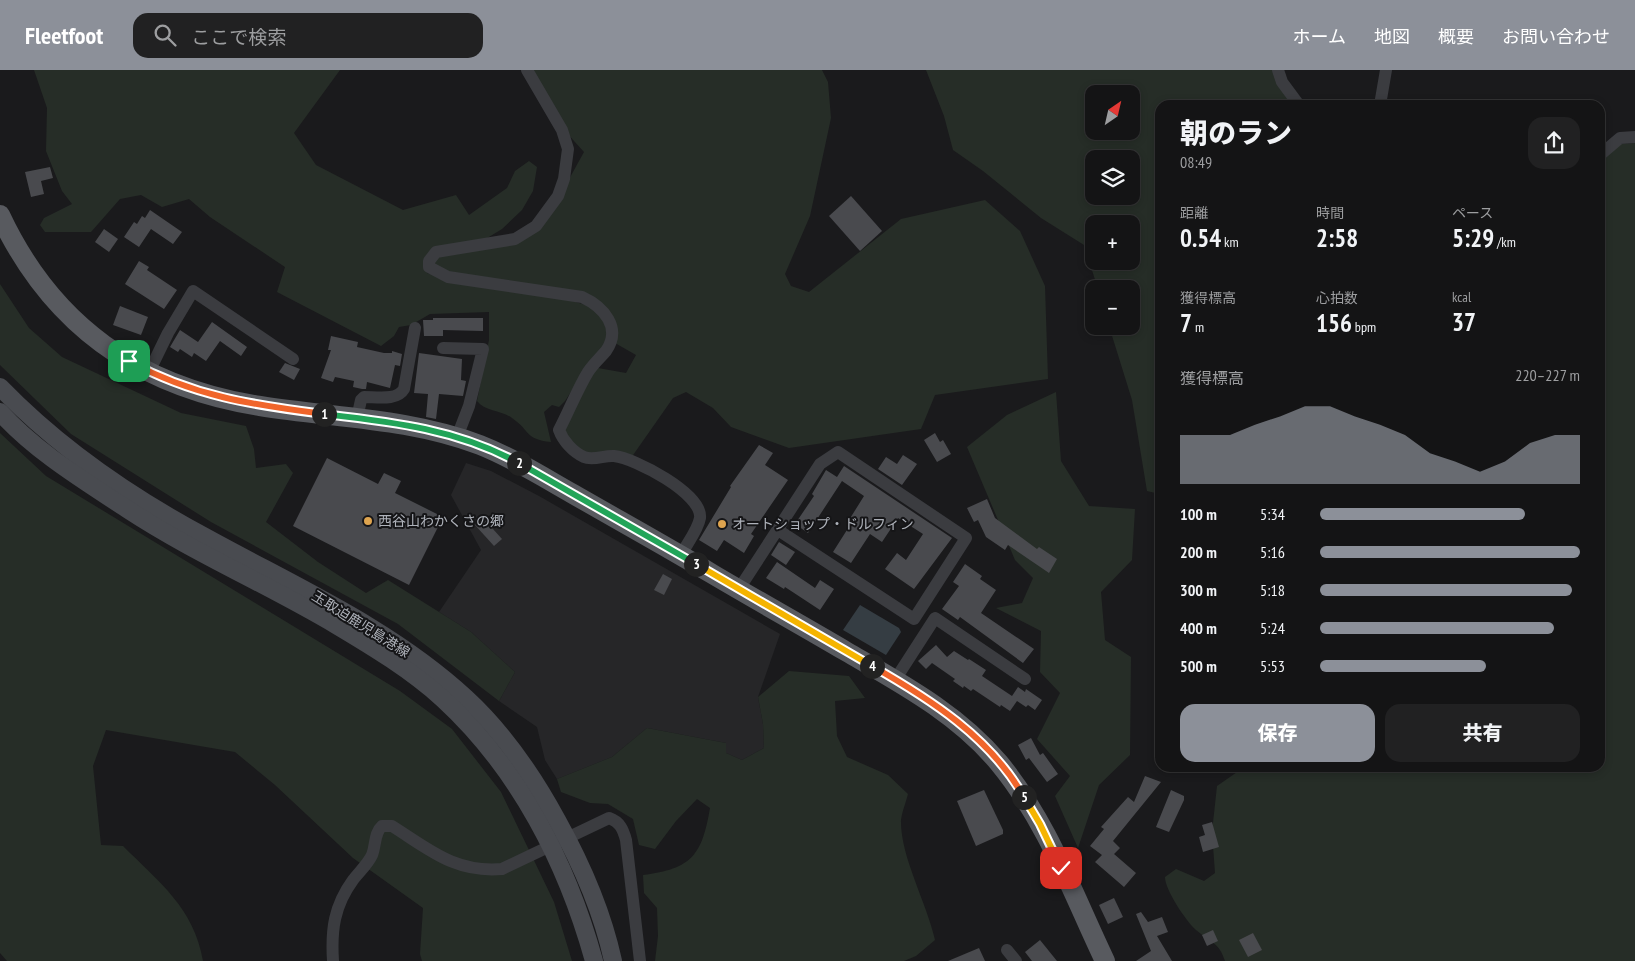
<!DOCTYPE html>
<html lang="ja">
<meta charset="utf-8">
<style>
:root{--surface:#141415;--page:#212122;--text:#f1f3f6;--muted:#9d9ea0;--line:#333334;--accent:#8c9099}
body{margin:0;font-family:"PT Sans Narrow","Noto Sans JP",sans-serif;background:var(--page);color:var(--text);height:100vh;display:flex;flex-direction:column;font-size:19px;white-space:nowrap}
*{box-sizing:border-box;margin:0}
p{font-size:16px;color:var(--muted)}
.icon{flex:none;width:28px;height:28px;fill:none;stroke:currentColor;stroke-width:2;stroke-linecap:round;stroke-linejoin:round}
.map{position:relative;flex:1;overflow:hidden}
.drawer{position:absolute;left:1155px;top:30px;width:450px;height:672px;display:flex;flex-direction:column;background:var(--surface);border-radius:15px;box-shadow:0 2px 8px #0003,0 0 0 1px var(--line)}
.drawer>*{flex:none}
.needle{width:32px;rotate:34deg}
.tools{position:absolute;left:1085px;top:15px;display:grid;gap:10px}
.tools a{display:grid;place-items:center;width:55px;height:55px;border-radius:10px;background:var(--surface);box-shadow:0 2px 8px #0003,0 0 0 1px var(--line);font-size:25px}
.pin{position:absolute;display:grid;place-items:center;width:42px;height:42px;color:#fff;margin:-21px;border-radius:10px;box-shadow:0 2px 8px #0006}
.km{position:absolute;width:25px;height:25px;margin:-12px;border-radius:50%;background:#222;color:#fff;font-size:14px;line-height:25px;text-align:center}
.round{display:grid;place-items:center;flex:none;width:52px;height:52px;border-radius:15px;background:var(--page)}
.summary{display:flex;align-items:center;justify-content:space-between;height:85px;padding:0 25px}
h1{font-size:28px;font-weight:800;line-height:38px}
.metrics{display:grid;grid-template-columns:repeat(3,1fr);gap:8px;height:85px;padding:5px 25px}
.metrics div{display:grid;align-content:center}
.metrics b{font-size:25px;font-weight:800}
.metrics small{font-size:14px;font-weight:400}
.metrics p{font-size:14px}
.chart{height:140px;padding:10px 25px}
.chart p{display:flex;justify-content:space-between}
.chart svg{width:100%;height:90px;margin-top:5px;fill:var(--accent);opacity:.7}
.action{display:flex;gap:10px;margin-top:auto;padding:10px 25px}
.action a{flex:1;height:58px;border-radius:15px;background:var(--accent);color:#fff;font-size:20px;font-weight:800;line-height:58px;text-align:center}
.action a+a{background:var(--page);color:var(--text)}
ul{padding:0 25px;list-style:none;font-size:16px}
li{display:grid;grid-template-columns:80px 60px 1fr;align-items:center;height:38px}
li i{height:12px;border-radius:6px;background:var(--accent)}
header{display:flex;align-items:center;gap:30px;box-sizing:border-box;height:70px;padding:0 25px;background:var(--accent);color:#fff}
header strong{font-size:24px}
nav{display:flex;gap:28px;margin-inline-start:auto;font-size:18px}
.search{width:350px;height:45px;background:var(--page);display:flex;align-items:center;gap:12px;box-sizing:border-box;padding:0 18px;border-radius:15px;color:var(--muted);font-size:19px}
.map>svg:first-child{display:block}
</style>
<header>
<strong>Fleetfoot</strong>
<div class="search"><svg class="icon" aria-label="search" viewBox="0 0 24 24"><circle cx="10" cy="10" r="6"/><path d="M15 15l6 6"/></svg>ここで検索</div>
<nav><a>ホーム</a><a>地図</a><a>概要</a><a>お問い合わせ</a></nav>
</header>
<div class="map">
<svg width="1635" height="891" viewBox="0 0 1635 891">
<rect width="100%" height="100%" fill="#1a1a1c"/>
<polygon fill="#262628" points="466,393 491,401 539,426 780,564 758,627 763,654 764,678 742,690 726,683 726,673 647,658 612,687 557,709 545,690 537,657 499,631 515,602 471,562 439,542 481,480 451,425"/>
<g fill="#262d27" fill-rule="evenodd">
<path d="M34 0H340L294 63 316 95 403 140 456 125 469 145 507 118 515 101 529 91 537 97 533 121 522 140 502 159 484 170 430 181 423 190 427 203 490 217 560 227 595 238 609 261 604 276 590 292 565 331 559 337 552 335 544 342 551 372C524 369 531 361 512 348 501 340 486 342 477 331L489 270V242L430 244 411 255 399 257 394 266 381 276 277 222 285 197 210 147 189 129 162 137 141 125 120 129 91 162H45L40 155 44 148 72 134 62 121 46 81 47 38Z"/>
<path d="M533 0H822L828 12 831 48 810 146 785 204 791 216 809 222 901 149 985 130 1020 161 1045 216 1048 309 935 325 921 359 789 378 731 357 713 338 686 322 673 328 631 388C605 387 573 389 563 358L593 302 598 298 626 303 636 285 615 273 603 235 448 203 434 195 437 186 517 171 568 111 584 82 565 61Z"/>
<path d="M926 0H1274L1291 35H1160V424L1147 421 1132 330 1109 256H1131V219H1098L1084 175 1041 148 983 101 953 80 944 46ZM1094 24H1131V61H1094ZM1094 89H1131V126H1094ZM1094 154H1131V191H1094Z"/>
<path d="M1635 73V891H1225C1219 872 1210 872 1196 860 1186 851 1165 820 1165 807L1176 799 1204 811 1215 803 1212 762 1217 716 1240 700 1288 698H1600V89L1620 74Z"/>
<polygon points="0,214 29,258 62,287 181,343 246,356 254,379 256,398 286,394 293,403 266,452 318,492 366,523 388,510 471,562 515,602 499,631 398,554 211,452 71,364 0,295"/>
<polygon points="1056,322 1061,391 1089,436 1135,439 1132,490 1101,522 1105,570 1131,587 1130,685 1099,715 1078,778 1055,726 1070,706 1037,669 1060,623 1040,602 1041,561 996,538 1022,533 1033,508 1015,490 967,377 1007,345"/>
<path d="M0 363 46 406 400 621 452 659 501 722 554 832 572 891H422L420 884 423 838 353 788 275 715 235 682 106 660 93 696 101 775 123 776C159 812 194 838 203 891H7L0 883Z"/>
<path d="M789 601 849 606 865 628 835 631 837 666 847 687 888 705 908 724C906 732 902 742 901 750 900 786 927 833 935 870L916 886 904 891H655L658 866 657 838 644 823 643 805C692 799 702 785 710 738L697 729 676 751 655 779 639 775 633 749 608 734 590 733 561 722 557 709 612 687 647 658 726 673V683L742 690 764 678 763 654 758 627Z"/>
</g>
<polygon fill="#353d43" points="860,535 899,558 901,562 886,585 843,560"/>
<g fill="#494a4e">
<polygon points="50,97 53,108 41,111 44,124 31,127 25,102"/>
<polygon points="851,126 882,161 860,181 829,146"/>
<polygon points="150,140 182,162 173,174 151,159 139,177 124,167 134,152 137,154 142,146 145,148"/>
<polygon points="104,159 118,169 109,182 95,172"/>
<polygon points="139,191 149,197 147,200 177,220 164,239 125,214"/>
<polygon points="120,236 148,247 141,265 113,255"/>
<polygon points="433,248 483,248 483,261 443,260 443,266 424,266 423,250 433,250"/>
<polygon points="212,252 247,277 241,286 220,271 206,291 194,283 192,287 180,279 178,282 170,277 180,260 198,272"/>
<polygon points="331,266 358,272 357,277 384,283 392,283 392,281 402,284 400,296 395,295 390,318 367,312 366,319 362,319 353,317 354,311 335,307 333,312 321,308 331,280 328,280"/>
<polygon points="419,283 462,289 461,310 466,311 463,326 439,324 436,349 426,347 428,324 414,323"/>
<polygon points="285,293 300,299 294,310 279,302"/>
<polygon points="935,363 940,372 943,370 951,384 937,392 924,370"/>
<polygon points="759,375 773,383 765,395 788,410 751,464 754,466 744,483 724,470 717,481 699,470 731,417 730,416"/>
<polygon points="903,385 917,394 902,415 878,399 886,387 897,394"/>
<polygon points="327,388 378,414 384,403 401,411 395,423 443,447 409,515 293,456"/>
<polygon points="844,396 952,468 914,519 885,499 897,483 906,490 923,464 898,448 882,472 870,464 851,493 833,482 852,452 849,450 864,426 842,411 808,463 795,454 814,426 812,424 826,400 837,407"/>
<polygon points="987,429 995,448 1037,479 1039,477 1057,489 1049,503 1008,475 1005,480 986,467 978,450 974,452 967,438"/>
<polygon points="483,448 502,469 494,476 475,455"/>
<polygon points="779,472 795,482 786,495 771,485"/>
<polygon points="777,492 815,518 820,510 834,519 820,540 785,517 784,519 766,508"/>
<polygon points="965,494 982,506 980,509 996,520 981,543 1034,579 1023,593 960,547 958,550 942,539 959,516 953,512"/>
<polygon points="663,504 672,509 664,525 654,520"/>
<polygon points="936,575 947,587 954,581 968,590 969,589 986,600 982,606 1012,626 1018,617 1025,622 1026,619 1042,630 1035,640 1028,635 1026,637 1017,631 1010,641 1001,635 1000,637 973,619 971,621 964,616 963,618 953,611 955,609 932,593 926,599 918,591"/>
<polygon points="1031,668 1040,685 1043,683 1058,704 1047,712 1029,688 1026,690 1018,675"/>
<polygon points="1145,706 1161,712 1113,771 1120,778 1114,784 1136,803 1124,817 1095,792 1102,785 1090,776 1104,759 1101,757 1128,727 1134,732"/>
<polygon points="984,720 1003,760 1003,764 976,776 957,731"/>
<polygon points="1171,720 1184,726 1184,730 1169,762 1156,757"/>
<polygon points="1212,752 1219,777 1203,782 1199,767 1205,765 1202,755"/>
<polygon points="1114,828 1123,847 1108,854 1099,835"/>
<polygon points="1141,842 1148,852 1162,847 1168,862 1157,866 1172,891 1136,891 1151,881 1136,844"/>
<polygon points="1213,860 1218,871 1207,876 1202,865"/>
<polygon points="1253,863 1262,880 1248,887 1239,870"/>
<polygon points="1040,870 1057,891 1032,891 1025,882"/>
<polygon points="979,878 985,891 948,891"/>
</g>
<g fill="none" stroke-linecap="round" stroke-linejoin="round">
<g stroke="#3b3c40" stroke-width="12">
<path d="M527 0 562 60 568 79 564 109 558 126 536 156 515 169 436 182 429 191V197L448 207 582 227C604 237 622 258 606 281 600 288 593 294 588 302 577 320 569 341 559 360 563 371 573 382 584 387 593 391 605 385 614 386 635 388 703 424 700 448 698 460 686 475 681 485"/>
<polyline points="1278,0 1282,12 1299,35"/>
<polyline points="1380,35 1386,0"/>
<polyline points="1600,85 1620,68 1635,67"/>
<polyline points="443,278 483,279 469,336 457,367"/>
<polyline points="149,302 168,263 193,221 293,289"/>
<path d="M357 348 361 330 364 327C377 327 397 331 404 319L415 258"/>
<polyline points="739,519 820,394 838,382 966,468 914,549 778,460"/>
<polyline points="895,610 935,548 1025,609"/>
<polyline points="1007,880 1016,891"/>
<path d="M333 891C331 860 334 836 353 810 359 802 368 794 372 785 376 775 374 763 382 756H392C430 780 455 803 502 799L609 748C620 752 623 759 626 770L640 891"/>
</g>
<g stroke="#494b50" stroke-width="18">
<path d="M0 317C59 378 132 428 207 468 296 517 390 558 466 628 503 662 533 706 557 750 582 795 602 840 613 891"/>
<path d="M0 342C35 381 83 410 127 439 194 483 267 514 336 555 373 577 411 600 443 629 519 699 567 793 594 891"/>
</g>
<path stroke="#585a5f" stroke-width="20" d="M0 145C52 256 139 317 260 336 334 348 409 348 480 375 513 388 543 407 573 424 620 451 667 477 714 505 758 531 803 556 847 582 902 614 958 644 999 693 1047 751 1073 824 1105 891"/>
</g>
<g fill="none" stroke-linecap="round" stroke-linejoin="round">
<defs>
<path id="split-1" d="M129 291C192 326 253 335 324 344"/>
<path id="split-2" d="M324 344C393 352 457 359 519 393"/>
<polyline id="split-3" points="519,393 696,494"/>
<polyline id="split-4" points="696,494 872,596"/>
<path id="split-5" d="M872 596C930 629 990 667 1024 727"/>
<polyline id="split-6" points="1024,727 1040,754 1061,798"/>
</defs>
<use href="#split-1" stroke="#fff" stroke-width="10"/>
<use href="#split-2" stroke="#fff" stroke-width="10"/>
<use href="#split-3" stroke="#fff" stroke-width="10"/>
<use href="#split-4" stroke="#fff" stroke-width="10"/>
<use href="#split-5" stroke="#fff" stroke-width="10"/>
<use href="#split-6" stroke="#fff" stroke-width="10"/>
<use href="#split-1" stroke="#f0652b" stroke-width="6"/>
<use href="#split-2" stroke="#22a559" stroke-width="6"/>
<use href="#split-3" stroke="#22a559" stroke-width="6"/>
<use href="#split-4" stroke="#f5b400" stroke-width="6"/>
<use href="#split-5" stroke="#f0652b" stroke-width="6"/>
<use href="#split-6" stroke="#f5b400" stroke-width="6"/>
</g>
<g fill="#dea44f" stroke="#151517" stroke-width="2">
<circle cx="368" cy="451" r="5"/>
<circle cx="722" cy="454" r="5"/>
</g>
<g text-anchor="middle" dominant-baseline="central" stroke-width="4" stroke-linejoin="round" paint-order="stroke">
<g font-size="14" fill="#aeb2ba" stroke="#151517" text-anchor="start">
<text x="378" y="451">西谷山わかくさの郷</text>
<text x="732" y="454">オートショップ・ドルフィン</text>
</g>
<g font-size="14" fill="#aeb2ba" stroke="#151517">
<text transform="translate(361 554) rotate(32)">玉取迫鹿児島港線</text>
</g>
</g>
</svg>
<div class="tools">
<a><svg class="needle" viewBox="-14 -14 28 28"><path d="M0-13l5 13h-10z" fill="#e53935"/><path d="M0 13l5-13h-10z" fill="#9d9ea0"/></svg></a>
<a><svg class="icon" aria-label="layers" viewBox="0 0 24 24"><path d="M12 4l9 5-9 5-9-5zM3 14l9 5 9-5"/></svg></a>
<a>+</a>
<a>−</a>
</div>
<div class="pin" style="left:129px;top:291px;background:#1e9e55"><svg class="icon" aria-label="arrive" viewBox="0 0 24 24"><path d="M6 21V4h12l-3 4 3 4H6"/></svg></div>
<div class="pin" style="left:1061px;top:798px;background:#d93025"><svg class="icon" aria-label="check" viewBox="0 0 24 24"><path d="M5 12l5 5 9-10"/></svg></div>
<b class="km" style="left:324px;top:344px">1</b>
<b class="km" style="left:519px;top:393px">2</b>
<b class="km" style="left:696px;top:494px">3</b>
<b class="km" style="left:872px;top:596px">4</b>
<b class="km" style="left:1024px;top:727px">5</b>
<section class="drawer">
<div class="summary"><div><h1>朝のラン</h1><p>08:49</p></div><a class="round"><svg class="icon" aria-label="share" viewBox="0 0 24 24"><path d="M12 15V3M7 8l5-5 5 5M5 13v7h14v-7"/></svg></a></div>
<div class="metrics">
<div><p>距離</p><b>0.54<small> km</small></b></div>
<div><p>時間</p><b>2:58</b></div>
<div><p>ペース</p><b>5:29<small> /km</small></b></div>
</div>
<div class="metrics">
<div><p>獲得標高</p><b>7<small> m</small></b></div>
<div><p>心拍数</p><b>156<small> bpm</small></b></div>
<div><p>kcal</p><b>37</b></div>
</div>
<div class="chart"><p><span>獲得標高</span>220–227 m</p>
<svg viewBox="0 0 160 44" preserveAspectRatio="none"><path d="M0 44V20L10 20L20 20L30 15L40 11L50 6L60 6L70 11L80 15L90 20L100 29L110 33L120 38L130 33L140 24L150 20L160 20V44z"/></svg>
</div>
<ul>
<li><b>100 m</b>5:34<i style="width:79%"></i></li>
<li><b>200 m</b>5:16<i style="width:100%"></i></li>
<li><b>300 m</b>5:18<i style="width:97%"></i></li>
<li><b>400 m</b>5:24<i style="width:90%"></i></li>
<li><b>500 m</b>5:53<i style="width:64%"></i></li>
</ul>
<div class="action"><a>保存</a><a>共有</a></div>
</section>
</div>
